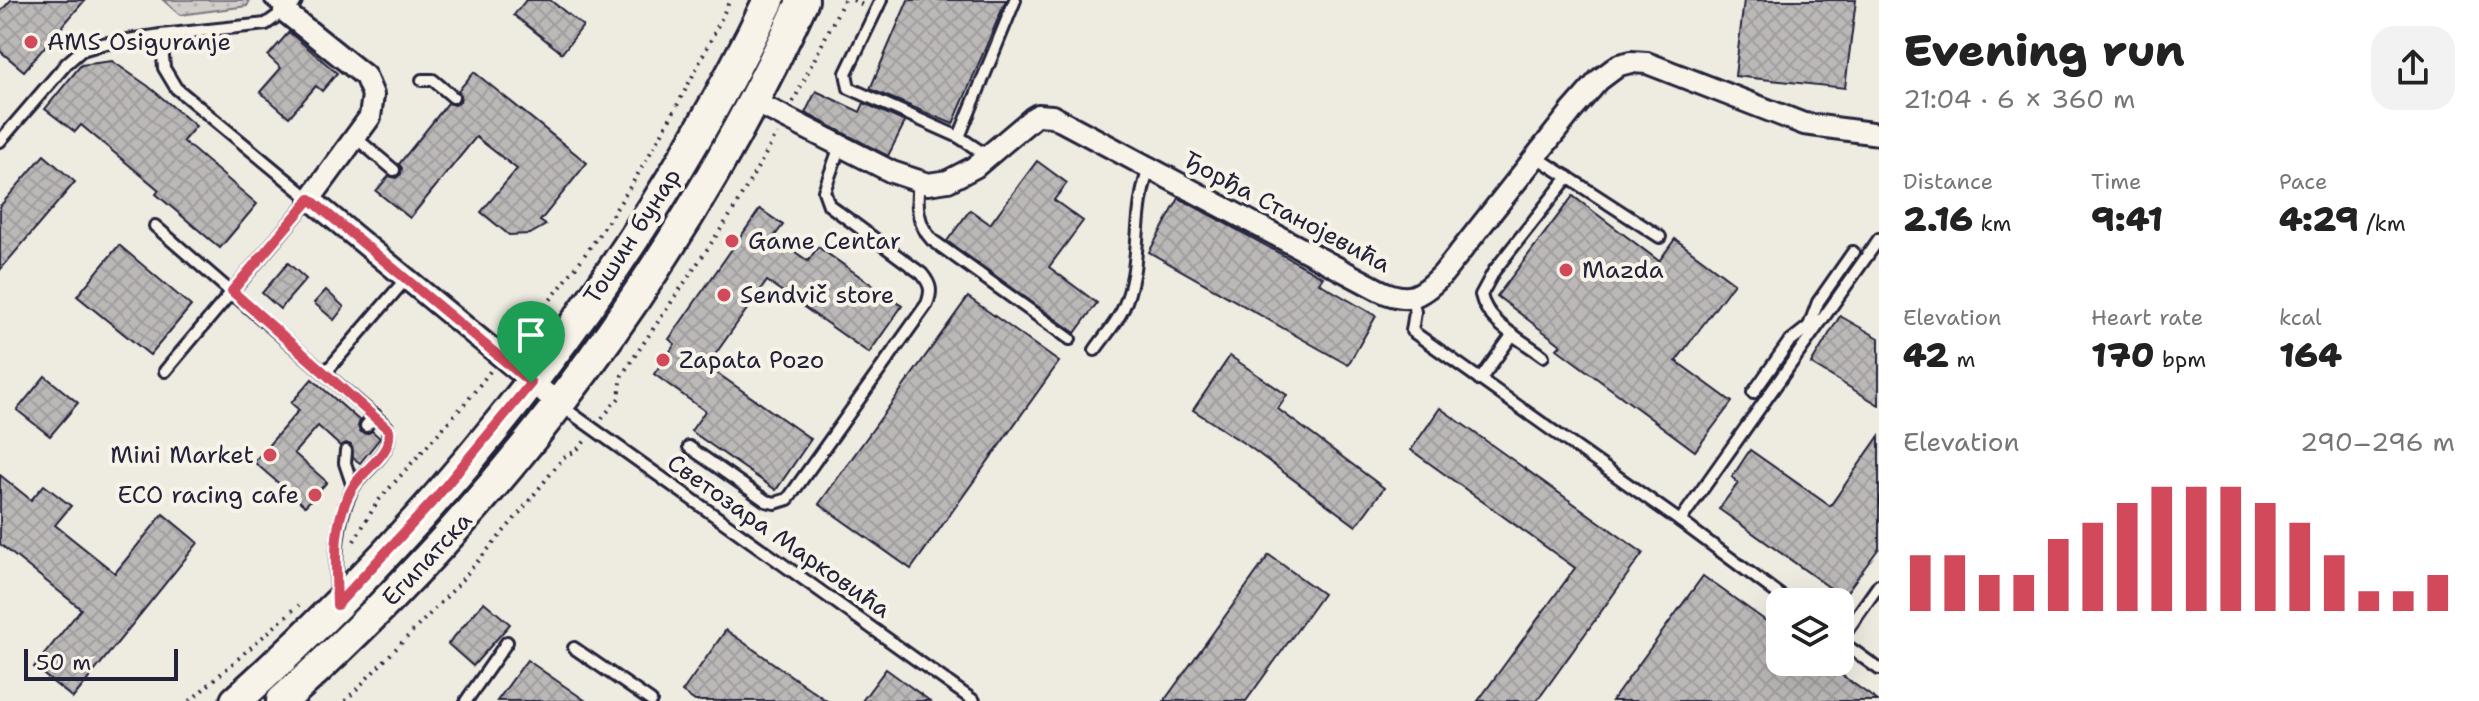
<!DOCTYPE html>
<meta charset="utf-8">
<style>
:root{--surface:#fff;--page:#f2f2f2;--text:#222;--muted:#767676;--accent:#d1495b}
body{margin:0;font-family:"Shantell Sans",sans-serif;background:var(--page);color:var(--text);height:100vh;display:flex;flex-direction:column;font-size:30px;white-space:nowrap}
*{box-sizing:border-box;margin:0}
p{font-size:26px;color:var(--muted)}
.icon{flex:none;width:44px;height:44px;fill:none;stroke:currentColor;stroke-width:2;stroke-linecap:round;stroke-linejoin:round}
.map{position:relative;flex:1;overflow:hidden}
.drawer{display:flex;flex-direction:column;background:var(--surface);width:600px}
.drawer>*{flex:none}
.buttons{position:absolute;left:1766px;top:588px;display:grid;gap:16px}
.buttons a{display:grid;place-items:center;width:88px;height:88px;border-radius:16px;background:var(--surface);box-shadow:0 8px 32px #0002;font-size:40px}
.scale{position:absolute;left:24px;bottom:20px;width:154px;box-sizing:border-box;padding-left:8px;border:4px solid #22223b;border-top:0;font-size:22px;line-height:28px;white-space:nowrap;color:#22223b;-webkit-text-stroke:6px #f7f3e8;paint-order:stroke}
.pin{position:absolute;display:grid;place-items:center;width:68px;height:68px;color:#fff;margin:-82px -34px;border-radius:50% 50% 50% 0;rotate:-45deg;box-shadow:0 0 8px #0007}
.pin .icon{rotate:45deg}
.round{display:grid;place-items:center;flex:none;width:84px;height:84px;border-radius:24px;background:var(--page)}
.overview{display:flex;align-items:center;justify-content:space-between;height:136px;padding:0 24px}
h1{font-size:44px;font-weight:800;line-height:60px}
.metrics{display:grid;grid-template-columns:repeat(3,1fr);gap:12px;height:136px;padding:8px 24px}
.metrics div{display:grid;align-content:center}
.metrics b{font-size:34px;font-weight:800}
.metrics small{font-size:22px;font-weight:400}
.metrics p{font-size:22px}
.chart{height:224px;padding:16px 24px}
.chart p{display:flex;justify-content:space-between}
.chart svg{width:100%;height:144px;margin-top:8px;stroke:var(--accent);stroke-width:6}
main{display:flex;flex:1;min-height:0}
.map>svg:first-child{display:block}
</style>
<main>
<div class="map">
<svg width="1879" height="701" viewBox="0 0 1879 701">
<defs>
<pattern id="green-dots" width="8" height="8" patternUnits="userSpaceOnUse" patternTransform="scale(2)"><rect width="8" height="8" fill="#d1cdc9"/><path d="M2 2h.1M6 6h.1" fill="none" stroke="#b3b0ae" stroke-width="1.8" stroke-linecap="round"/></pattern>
<pattern id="building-cross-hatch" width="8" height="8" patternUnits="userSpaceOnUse" patternTransform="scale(2)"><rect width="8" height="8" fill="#bbb8b7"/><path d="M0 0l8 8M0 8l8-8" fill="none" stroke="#a09e9e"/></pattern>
</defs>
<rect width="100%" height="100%" fill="#eeebe1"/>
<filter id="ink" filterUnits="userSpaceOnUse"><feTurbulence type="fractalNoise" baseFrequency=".0125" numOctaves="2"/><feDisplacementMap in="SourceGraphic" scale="16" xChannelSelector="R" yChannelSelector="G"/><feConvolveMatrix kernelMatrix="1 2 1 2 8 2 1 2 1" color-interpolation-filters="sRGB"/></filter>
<g filter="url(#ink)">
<polygon fill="url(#green-dots)" stroke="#7a7882" stroke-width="2" points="163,0 246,0 249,2 247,6 180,15"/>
<g fill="url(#building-cross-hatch)" stroke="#22223b" stroke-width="2">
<polygon points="11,0 85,0 24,71 0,51 0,12"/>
<polygon points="526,0 550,0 583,26 562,53 514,15"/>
<polygon points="908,0 1006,0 953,124 870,89"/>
<polygon points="1744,0 1856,0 1845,88 1735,76"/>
<polygon points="289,32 337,73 322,91 316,86 289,117 260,92 281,68 268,56"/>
<polygon points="112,61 148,86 196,126 183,141 257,204 220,248 156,194 159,190 81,125 75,132 45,109 81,65"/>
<polygon points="474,72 587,163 540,221 546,225 530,234 509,235 481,212 517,169 476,137 410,218 376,191 389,176 396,178 401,174 402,168 399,164 448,103 455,105 460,102 461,95 458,91"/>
<polygon points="816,91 860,112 864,103 905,122 888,156 805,113"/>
<polygon points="44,155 75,182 0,270 0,206"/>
<polygon points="1037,161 1067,183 1054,200 1083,221 1049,267 1097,303 1075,333 947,241 970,210 990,224"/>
<polygon points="1573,196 1659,261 1675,239 1734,283 1676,361 1732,402 1695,451 1557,349 1561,345 1497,296"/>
<polygon points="1179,198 1323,277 1319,283 1376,316 1348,365 1149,252"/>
<polygon points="760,209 783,225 774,237 808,261 818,247 902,306 869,353 767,281 707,366 811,439 776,490 691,431 705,411 654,374 675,344 669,339"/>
<polygon points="119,245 191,306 150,355 77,296"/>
<polygon points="288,263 306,279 280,309 262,293"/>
<polygon points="326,290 344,307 334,320 314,303"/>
<polygon points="968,297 1059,362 911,569 819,504"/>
<polygon points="1840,316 1879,338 1879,405 1811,364"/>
<polygon points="1230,356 1287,395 1278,409 1384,488 1356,526 1251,448 1193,410"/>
<polygon points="45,376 78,403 50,436 17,410"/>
<polygon points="312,379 360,421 358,426 360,432 366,434 372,431 380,438 360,463 353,458 351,445 346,443 340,446 318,426 294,453 327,482 305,506 254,462 299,410 291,403"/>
<polygon points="1440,408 1643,553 1537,701 1478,701 1575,568 1411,450"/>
<polygon points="1879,436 1879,548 1843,597 1719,509 1738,483 1732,477 1750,450 1830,506"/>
<polygon points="0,475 31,500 44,485 71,506 55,525 115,573 163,514 198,543 73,698 34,667 81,609 0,544"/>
<polygon points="1269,555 1323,594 1246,701 1164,701"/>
<polygon points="1703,576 1780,631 1780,662 1823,662 1878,701 1612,701"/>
<polygon points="484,602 510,624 473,666 448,644"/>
<polygon points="726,630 827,701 695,701 682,692"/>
<polygon points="527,660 586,701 497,701"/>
<polygon points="886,669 930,701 862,701"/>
</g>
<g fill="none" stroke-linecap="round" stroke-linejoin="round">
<defs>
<g id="lane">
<polyline points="881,0 846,73 849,88 959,137 989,157"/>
<polyline points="161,35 164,68 176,88 310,199 165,371"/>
<polyline points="422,80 433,80 453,97"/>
<polyline points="959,137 1015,0"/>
<polyline points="356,138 394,170"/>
<polyline points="0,141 67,63 82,50 102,44 161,35 266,24 284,11 271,0"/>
<polyline points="1535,156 1660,237"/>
<path d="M919 182C916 204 917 224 932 240L1070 339"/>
<path d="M155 226 387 427C396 453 363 469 352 489 335 523 335 558 337 595"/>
<polyline points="1412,297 1415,312 1412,331 1680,521 1789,602"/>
<polyline points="1809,326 1818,302 1853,252"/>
<path d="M1095 350C1104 337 1116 324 1123 309 1143 265 1132 213 1149 169"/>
<path d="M1543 356C1521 339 1487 323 1481 295L1494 271 1568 177"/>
<polyline points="326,372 405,280"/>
<polyline points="1480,380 1513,334"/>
<polyline points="1753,393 1789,342 1817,320"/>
<polyline points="560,405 974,701"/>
<polyline points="366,426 375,415"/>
<path d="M689 447 766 501 775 503 788 499 927 304C932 291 931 285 922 274L829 205 824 191 840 146"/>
<polyline points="346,451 345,463 353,487"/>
<polyline points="1680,521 1879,239"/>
<polyline points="1840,640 1879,585"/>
<polyline points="1840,641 1879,669"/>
<polyline points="574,648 651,701"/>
<polyline points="466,701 507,642"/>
</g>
<g id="street">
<polyline points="291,0 284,11 365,76 373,95 370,117 310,199 560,405"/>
<path d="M753 101 892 172 928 184 948 181 975 167 1033 118 1038 115 1052 116 1379 290C1408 304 1421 297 1442 275L1571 112 1599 80 1619 65 1631 62 1647 63 1804 124 1879 134"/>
</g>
<g id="secondary">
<path d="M236 701C453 506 642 263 769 0"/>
<path d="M282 701C502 504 679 269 803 0"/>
</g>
</defs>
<use href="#lane" stroke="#22223b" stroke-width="16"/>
<use href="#street" stroke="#22223b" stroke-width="26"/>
<use href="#secondary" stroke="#22223b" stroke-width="36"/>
<g stroke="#22223b" stroke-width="4" stroke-dasharray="2 6" stroke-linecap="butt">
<polyline points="853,0 865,6"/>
<polyline points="793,102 844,0"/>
<path d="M514 342C605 243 673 121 730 0"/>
<polyline points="602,418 619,398 622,375 731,214 777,134"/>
<polyline points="354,541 378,501 468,400 491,370"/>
<polyline points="190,701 299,605"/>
<polyline points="345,701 453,590 517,516 564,457 576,451 585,441"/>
</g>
<use href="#lane" stroke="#f7f3e8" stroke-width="10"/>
<use href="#street" stroke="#f7f3e8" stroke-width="20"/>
<use href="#secondary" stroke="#f7f3e8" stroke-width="30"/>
</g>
</g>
<g fill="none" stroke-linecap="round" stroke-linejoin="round" filter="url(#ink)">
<defs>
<path id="route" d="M310 199 531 383 434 500 337 605C336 566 331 522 353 487 365 467 392 455 389 430L232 291Z"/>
</defs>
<use href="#route" stroke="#fff" stroke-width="16"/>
<use href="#route" stroke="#d1495b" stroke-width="10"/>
</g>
<g fill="#d1495b" stroke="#f7f3e8" stroke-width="3">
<circle cx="31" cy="42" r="8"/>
<circle cx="732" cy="241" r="8"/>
<circle cx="1566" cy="270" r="8"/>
<circle cx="724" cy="295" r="8"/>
<circle cx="663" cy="360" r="8"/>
<circle cx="270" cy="455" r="8"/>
<circle cx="315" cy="495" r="8"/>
</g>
<g text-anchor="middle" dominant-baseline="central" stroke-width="8" stroke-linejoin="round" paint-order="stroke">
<g font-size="24" fill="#22223b" stroke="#f7f3e8" text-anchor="start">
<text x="47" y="42">AMS Osiguranje</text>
<text x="748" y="241">Game Centar</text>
<text x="1582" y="270">Mazda</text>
<text x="740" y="295">Sendvič store</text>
<text x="679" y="360">Zapata Pozo</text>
<text x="254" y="455" text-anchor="end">Mini Market</text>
<text x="299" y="495" text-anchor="end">ECO racing cafe</text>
</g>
<g font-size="24" fill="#22223b" stroke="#f7f3e8">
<text transform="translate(1287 212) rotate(28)">Ђорђа Станојевића</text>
<text transform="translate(632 236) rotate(-57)">Тошин бунар</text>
<text transform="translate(779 536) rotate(35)">Светозара Марковића</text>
<text transform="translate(427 559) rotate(-47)">Египатска</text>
</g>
</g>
</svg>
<div class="buttons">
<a><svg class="icon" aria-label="layers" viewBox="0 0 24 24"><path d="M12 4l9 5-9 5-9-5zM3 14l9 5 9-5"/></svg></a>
</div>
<div class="scale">50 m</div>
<div class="pin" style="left:531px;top:383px;background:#1e9e55"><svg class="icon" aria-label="arrive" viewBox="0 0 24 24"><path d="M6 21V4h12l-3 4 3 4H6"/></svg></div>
</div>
<section class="drawer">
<div class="overview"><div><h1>Evening run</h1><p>21:04 · 6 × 360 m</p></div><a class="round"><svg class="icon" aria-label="share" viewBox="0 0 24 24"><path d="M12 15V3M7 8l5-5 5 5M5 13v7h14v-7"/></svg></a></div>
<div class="metrics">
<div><p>Distance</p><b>2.16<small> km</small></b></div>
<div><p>Time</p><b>9:41</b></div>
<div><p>Pace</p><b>4:29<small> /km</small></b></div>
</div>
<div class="metrics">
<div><p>Elevation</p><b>42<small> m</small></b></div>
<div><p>Heart rate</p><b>170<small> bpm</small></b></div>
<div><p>kcal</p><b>164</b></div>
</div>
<div class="chart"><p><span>Elevation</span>290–296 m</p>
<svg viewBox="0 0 160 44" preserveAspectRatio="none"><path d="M5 44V27M15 44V27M25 44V33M35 44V33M45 44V22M55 44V17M65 44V11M75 44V6M85 44V6M95 44V6M105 44V11M115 44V17M125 44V27M135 44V38M145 44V38M155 44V33"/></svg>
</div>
</section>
</main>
